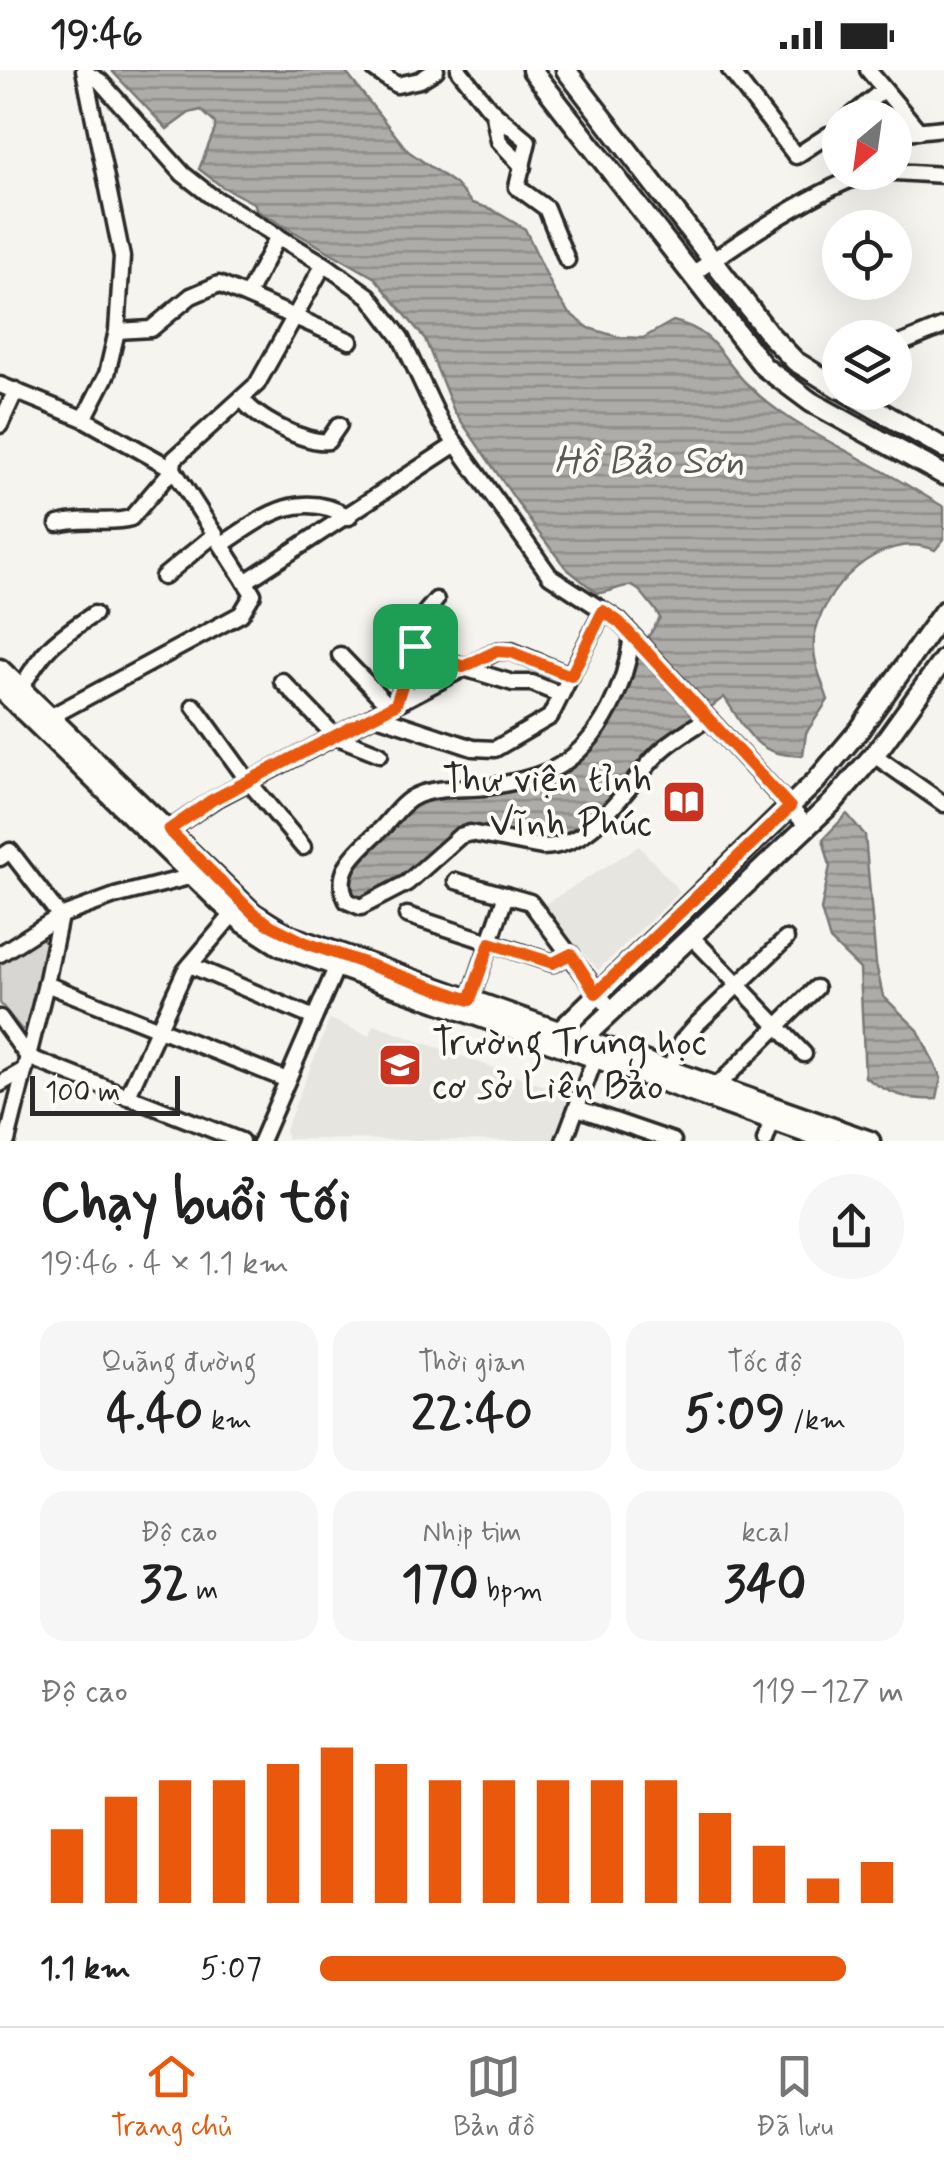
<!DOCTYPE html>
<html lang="vi">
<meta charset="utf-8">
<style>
:root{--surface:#fff;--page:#f6f6f6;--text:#222;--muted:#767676;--line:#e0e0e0;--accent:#ea580c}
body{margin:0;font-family:Mynerve,sans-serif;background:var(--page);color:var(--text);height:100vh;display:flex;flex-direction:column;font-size:38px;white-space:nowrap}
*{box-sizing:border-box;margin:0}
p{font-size:32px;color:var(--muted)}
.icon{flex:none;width:55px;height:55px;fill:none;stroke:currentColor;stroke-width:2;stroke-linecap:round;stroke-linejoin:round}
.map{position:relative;height:1071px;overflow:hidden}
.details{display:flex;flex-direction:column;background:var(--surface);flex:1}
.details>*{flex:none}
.needle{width:65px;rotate:209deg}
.tools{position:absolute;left:822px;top:30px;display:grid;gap:20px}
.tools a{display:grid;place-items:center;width:90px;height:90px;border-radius:50%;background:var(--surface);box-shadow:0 10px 40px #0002;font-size:50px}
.scale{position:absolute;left:30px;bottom:25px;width:150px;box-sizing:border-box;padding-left:10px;border:5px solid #2b2b2b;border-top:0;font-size:28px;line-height:35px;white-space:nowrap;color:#2b2b2b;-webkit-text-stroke:8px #fdfcf7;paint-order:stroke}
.pin{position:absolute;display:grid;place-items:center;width:85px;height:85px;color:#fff;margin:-42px;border-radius:20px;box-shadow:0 5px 15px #0006}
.round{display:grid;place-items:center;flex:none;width:105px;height:105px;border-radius:52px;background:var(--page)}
.headline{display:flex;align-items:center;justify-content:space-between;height:170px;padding:0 40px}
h1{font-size:55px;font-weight:700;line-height:75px}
.figures{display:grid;grid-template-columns:repeat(3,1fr);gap:15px;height:170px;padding:10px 40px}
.figures div{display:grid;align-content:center;border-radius:25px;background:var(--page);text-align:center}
.figures b{font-size:50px;font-weight:700}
.figures small{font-size:28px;font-weight:400}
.figures p{font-size:28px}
.chart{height:280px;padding:20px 40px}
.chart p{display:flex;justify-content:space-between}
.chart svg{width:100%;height:180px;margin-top:10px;stroke:var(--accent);stroke-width:6}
ul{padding:0 40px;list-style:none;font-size:32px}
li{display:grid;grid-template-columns:160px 120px 1fr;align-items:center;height:75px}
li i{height:25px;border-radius:12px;background:var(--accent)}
.status{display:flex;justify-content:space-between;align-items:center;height:70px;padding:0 50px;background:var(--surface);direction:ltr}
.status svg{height:28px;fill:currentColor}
.dock{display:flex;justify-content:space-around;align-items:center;height:140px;border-top:2px solid var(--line);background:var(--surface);font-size:28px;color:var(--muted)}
.dock a{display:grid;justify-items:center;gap:5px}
.dock .current{color:var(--accent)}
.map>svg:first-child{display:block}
</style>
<div class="status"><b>19:46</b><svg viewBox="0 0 49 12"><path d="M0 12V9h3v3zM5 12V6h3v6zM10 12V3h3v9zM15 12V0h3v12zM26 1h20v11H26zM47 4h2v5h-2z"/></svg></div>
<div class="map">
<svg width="944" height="1071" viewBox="0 0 944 1071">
<defs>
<pattern id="water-rules" width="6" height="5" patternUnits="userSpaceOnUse" patternTransform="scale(2.5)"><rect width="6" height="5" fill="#adaca9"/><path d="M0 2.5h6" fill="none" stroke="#8d8c8a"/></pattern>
</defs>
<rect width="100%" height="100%" fill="#f5f4ef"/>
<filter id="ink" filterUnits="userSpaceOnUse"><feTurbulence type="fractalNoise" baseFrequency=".01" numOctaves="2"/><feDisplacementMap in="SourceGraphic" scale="20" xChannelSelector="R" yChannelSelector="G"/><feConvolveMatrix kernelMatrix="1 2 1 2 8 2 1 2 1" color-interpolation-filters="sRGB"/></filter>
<g filter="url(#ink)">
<g fill="#e6e5e0">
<polygon points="639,776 680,822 598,900 542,836"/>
<polygon points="330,949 369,966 374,955 570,1025 552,1071 288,1069 285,1060"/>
</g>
<polygon fill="#d7d6d2" stroke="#81807e" stroke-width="2.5" points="39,866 49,875 31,954 22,960 0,933 0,893"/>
<g fill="url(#water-rules)" stroke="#797877" stroke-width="2.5">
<path d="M111 0H344L408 81 455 114 472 133 491 139 525 159 554 221 568 242 589 258 618 267 643 268 673 251C716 261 719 286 747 314 781 349 822 367 863 390 891 405 917 421 944 437V469L935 480C881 458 820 519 814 570 812 591 822 611 828 630L806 663 803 685C755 688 747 660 724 627L659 677 602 742 574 764 539 771 482 759 363 833 348 824 351 797 417 730 536 712 598 662 627 619 645 572 660 548C656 539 651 535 646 528 627 504 621 523 597 523L566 498 535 458 454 341 425 269 375 208 256 140 255 134 221 116 199 99 215 59V53L201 40 189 43 167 59Z"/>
<path d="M847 744 865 765 876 894 883 926 918 960 941 1008 937 1029C909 1031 887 1023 865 1007L860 899 830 870 821 840 830 796 823 769Z"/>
</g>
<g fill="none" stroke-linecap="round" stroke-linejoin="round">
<defs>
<g id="minor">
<polyline points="375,0 397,15 420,10 436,0"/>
<polyline points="459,0 489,38 528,71 517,117 546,138 567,190"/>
<polyline points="730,0 796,86 828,65 840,64"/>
<polyline points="868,0 919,61"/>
<polyline points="86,3 100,11 183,104 211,126 327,196 369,226 401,268 441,353 550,506 619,551 808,757"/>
<polyline points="493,41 499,71 523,97"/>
<polyline points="849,48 883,20"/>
<polyline points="895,63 944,58"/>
<polyline points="895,102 944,105"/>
<path d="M691 205C736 174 822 115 873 102"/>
<polyline points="248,224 278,166"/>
<polyline points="117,261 151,259 191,226 219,214 350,271"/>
<polyline points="895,276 944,256"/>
<path d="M0 315 84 349 173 399 131 448C107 455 87 446 58 454"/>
<path d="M243 329C253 348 307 374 328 371L339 355"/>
<polyline points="84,349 107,304 117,261 122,187 84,0"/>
<polyline points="0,355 16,320"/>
<path d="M223 474C264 446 300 418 349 447"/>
<polyline points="163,507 215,464"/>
<polyline points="245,512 456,374"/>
<path d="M632 566C626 614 602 670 559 696 540 707 515 712 493 716 469 720 440 716 418 725 403 731 394 745 384 756 365 776 330 797 347 831L361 837 407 813 460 766 470 763 542 777C598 776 625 715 661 681 675 668 691 659 707 649"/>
<polyline points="415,575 470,600 513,613 532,613 561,625"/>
<polyline points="340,585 390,637"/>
<polyline points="282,611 335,666 380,684"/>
<path d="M21 619C43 578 57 569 94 544"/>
<polyline points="396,634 425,543 436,530"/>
<polyline points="194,636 249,712 303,777"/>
<polyline points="374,645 473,678 495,679 550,647 603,541"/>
<polyline points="50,647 241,544 253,524 173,399 174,389 257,314 324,194"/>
<polyline points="874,685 944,734"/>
<polyline points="169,760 212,731 497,581 511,581 571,606"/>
<polyline points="0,788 10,781 60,846 46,914 7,1071"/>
<polyline points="456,811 530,832 611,940"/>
<polyline points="407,845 553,893 571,884"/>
<polyline points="691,866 804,984"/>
<polyline points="0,884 60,846 115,826 201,804"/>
<polyline points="190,895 314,948"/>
<polyline points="46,914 287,1010"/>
<polyline points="470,930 506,825"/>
<polyline points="0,948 28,987 241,1071"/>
<polyline points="669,999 682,971 696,955 786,869"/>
<polyline points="0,1014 24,1000"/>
<polyline points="717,1016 816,918"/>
<polyline points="127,1027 185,901 233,844"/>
<polyline points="577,1038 673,1071"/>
<polyline points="261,1071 336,898"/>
<polyline points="564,1071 597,983"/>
<polyline points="765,1071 772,1051"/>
</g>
<g id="major">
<polyline points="532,0 764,297 811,332 944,405"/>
<polyline points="566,0 770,265 795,291 840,319"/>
<polyline points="846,322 944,378"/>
<polyline points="0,599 253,843 290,866 870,1071"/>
<polyline points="0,618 221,833 244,853 280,876 829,1071"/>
<polyline points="554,967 816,711 860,659 944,541"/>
<polyline points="578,973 833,732 882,675 944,589"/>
</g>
</defs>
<use href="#minor" stroke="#2b2b2b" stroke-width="21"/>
<use href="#major" stroke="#2b2b2b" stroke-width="25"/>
<use href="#minor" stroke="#fdfcf7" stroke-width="14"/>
<use href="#major" stroke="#fdfcf7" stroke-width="18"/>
</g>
</g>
<g fill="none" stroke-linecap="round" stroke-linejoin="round" filter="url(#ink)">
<defs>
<polygon id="route" points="603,541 619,552 790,737 596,923 571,884 553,893 490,873 470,930 306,873 270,855 253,843 169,760 212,730 396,634 415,576 463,597 497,581 511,582 571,606"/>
</defs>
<use href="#route" stroke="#fff" stroke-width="20"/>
<use href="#route" stroke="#ea580c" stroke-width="12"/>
</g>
<defs>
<symbol id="library-square" viewBox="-11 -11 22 22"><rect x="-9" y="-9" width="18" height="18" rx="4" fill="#c8321e" stroke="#fdfcf7"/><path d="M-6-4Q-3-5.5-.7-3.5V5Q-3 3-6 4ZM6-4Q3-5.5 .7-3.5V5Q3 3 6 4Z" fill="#fff"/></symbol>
<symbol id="school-square" viewBox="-11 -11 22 22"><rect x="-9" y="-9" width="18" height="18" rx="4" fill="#c8321e" stroke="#fdfcf7"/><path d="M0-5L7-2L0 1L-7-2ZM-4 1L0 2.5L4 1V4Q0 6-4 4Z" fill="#fff"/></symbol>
</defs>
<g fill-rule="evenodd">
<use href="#library-square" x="659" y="707" width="50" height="50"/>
<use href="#school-square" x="375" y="970" width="50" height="50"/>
</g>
<g text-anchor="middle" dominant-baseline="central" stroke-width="8" stroke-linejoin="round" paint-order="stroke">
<g font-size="38" fill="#2b2b2b" stroke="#fdfcf7" text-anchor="end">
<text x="652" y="710">Thư viện tỉnh<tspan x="652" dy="44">Vĩnh Phúc</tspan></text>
<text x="432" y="973" text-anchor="start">Trường Trung học<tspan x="432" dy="44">cơ sở Liên Bảo</tspan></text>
</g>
<g font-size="40" font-style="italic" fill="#585857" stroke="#fdfcf7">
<text x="649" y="392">Hồ Bảo Sơn</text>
</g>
</g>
</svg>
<div class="tools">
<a><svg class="needle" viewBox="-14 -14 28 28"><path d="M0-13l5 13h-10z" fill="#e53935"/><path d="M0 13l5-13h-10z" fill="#767676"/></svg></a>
<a><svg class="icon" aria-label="locate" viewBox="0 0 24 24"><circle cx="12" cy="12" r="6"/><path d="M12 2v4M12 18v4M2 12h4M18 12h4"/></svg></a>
<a><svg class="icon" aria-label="layers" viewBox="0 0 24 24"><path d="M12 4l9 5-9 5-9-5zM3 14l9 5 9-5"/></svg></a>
</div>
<div class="scale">100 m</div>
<div class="pin" style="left:415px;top:576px;background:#1e9e55"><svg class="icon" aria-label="arrive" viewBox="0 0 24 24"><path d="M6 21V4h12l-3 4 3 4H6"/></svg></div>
</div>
<section class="details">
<div class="headline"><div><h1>Chạy buổi tối</h1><p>19:46 · 4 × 1.1 km</p></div><a class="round"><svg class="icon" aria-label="share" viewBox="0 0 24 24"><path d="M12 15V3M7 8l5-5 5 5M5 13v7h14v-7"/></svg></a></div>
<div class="figures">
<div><p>Quãng đường</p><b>4.40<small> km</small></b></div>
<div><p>Thời gian</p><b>22:40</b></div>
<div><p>Tốc độ</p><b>5:09<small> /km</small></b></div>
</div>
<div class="figures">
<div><p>Độ cao</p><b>32<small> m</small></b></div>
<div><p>Nhịp tim</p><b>170<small> bpm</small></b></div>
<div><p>kcal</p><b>340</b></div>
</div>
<div class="chart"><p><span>Độ cao</span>119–127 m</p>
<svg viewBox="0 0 160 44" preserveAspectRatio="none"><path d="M5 44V26M15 44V18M25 44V14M35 44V14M45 44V10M55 44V6M65 44V10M75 44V14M85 44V14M95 44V14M105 44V14M115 44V14M125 44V22M135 44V30M145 44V38M155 44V34"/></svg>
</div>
<ul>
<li><b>1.1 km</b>5:07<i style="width:90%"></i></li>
</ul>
</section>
<nav class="dock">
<a class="current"><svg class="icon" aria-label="home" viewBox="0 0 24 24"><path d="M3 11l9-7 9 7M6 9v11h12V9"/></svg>Trang chủ</a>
<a><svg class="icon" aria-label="map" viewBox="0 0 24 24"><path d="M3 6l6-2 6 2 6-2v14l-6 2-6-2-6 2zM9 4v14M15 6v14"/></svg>Bản đồ</a>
<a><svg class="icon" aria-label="saved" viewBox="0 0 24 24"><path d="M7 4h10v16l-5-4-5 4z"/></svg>Đã lưu</a>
</nav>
